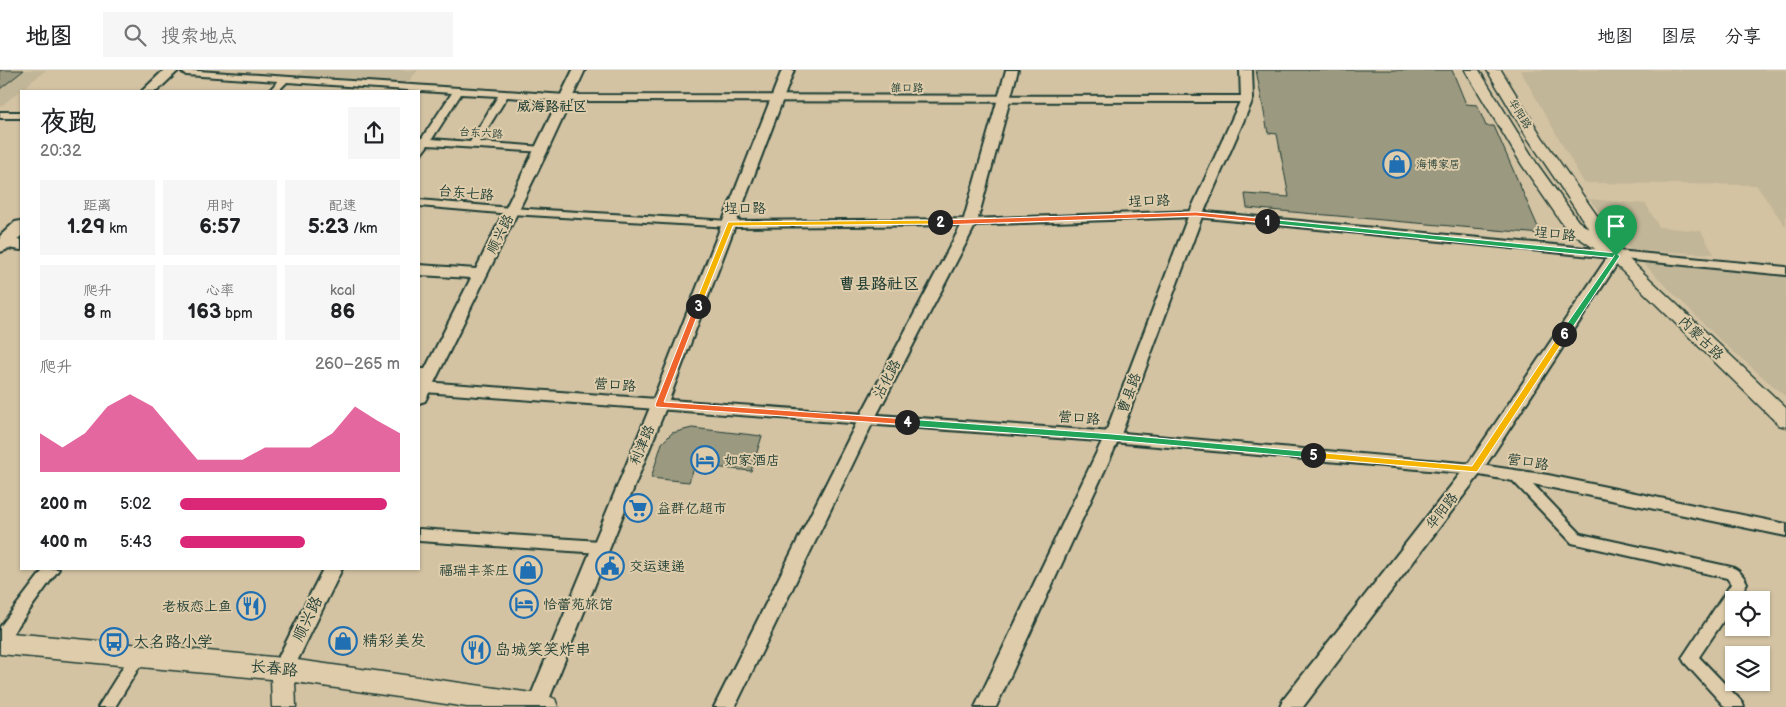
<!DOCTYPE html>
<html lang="zh">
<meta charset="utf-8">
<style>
:root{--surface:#fff;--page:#f6f6f6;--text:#202124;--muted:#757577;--line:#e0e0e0;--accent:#db2777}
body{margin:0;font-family:"Balsamiq Sans","LXGW WenKai TC",sans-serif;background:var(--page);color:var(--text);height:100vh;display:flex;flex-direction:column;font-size:19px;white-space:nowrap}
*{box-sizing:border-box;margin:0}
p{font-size:16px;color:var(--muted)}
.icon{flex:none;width:28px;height:28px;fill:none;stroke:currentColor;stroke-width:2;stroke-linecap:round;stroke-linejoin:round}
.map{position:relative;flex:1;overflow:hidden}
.details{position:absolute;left:20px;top:20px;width:400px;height:480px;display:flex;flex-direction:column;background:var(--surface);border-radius:0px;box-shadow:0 1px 4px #0004}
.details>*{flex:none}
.fabs{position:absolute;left:1725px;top:521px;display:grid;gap:10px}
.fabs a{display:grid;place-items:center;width:45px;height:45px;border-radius:0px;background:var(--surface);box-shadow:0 1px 4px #0004;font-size:25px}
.pin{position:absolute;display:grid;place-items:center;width:42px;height:42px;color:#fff;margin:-51px -21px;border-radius:50% 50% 50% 0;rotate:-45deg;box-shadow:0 0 5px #0007}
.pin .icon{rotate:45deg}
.km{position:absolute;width:25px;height:25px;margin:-12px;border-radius:50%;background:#222;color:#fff;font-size:14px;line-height:25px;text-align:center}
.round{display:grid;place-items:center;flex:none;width:52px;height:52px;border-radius:0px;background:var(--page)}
.overview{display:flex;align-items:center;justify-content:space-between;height:85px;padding:0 20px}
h1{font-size:28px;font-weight:700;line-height:38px}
.figures{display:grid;grid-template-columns:repeat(3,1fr);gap:8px;height:85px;padding:5px 20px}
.figures div{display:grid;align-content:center;border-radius:0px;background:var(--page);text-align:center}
.figures b{font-size:21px;font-weight:700}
.figures small{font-size:14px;font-weight:400}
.figures p{font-size:14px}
.chart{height:140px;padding:10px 20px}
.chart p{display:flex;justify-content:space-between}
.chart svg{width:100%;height:90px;margin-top:5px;fill:var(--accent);opacity:.7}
ul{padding:0 20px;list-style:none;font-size:16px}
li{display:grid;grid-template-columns:80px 60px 1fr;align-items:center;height:38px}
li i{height:12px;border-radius:6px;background:var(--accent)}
header{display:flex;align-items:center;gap:30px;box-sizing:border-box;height:70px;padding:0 25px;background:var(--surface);border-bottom:1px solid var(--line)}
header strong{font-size:24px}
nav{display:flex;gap:28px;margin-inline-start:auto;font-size:18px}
.search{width:350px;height:45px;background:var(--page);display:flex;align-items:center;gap:12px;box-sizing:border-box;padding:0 18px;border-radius:0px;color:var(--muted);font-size:19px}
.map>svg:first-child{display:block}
</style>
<header>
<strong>地图</strong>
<div class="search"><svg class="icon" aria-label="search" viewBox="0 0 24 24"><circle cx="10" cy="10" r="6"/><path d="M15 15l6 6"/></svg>搜索地点</div>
<nav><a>地图</a><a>图层</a><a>分享</a></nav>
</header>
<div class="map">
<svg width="1786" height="637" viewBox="0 0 1786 637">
<rect width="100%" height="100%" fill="#d3c3a3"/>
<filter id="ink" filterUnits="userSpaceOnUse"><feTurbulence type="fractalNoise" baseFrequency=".02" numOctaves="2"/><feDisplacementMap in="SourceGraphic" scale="10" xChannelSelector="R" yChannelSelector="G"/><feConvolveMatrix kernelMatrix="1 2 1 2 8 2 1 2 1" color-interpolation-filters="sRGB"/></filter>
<g filter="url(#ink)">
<g fill="#c2b698">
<polygon points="0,0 46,0 0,37"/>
<polygon points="303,0 418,0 406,15 296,8"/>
<polygon points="1520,0 1786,0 1786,157 1756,115 1584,113"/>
<polygon points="1589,129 1646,134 1659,157 1701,161 1714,184 1630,180"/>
<polygon points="1642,192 1786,205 1786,327 1722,272"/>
</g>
<g fill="#9b9980" stroke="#1f3d34">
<polygon points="0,0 24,0 0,19"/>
<polygon points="1256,0 1452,0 1466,34 1477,35 1486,56 1494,56 1541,164 1247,138 1245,124 1289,127 1277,64 1268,63"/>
<polygon points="692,358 762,366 751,401 695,395 689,412 651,408 662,373 672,363"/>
</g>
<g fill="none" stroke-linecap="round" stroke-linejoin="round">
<defs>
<g id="minor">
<path d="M183 0 566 25 1247 26 1252 29 1247 32 566 31 507 27 479 72 542 77 547 80 545 82 428 75 422 83 419 84V68H422L452 23 287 12 278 21H269L278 11 186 5 182 2ZM461 24 498 26 470 72 432 69Z"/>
<rect x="0" y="42" width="21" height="6"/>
<polygon points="419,130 511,138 730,151 970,149 1196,141 1786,197 1786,205 1196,147 970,155 730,157 511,144 419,136"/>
<polygon points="419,299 430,299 436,304 430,309 419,309"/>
<path d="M424 312 1112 362 1474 394 1548 405 1786 454V466L1533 414 1581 464 1731 497C1738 499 1744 506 1747 513L1737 530H1734V535L1699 587 1742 632 1744 637H1725L1685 593 1682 588 1731 514 1727 508 1572 473 1513 411 1474 404 1112 372 424 322 419 319 420 314Z"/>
<polygon points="419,459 600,471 605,473 607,477 605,481 600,483 419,471"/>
<polygon points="44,499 59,499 5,574 0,576 0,557"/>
<polygon points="138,579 143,581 146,586 115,637 98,637 133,581"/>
</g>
<g id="tertiary">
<polygon points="573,0 585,0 548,80 427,327 425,331 419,333 419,311 471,208 419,205 419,195 476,199"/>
<polygon points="782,0 794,0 667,335 546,637 526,637 651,335"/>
<polygon points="1006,0 1018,0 977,152 874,350 735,637 714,637 858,350 963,152"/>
<polygon points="1240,0 1252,0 1253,29 1203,144 1120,367 996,637 975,637 1104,367 1189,144 1241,29"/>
<polygon points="0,167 21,170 21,180 0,177"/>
<polygon points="1616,180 1623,185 1480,404 1303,637 1280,637 1283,630 1468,394 1611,182"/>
<polygon points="323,499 342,499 290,606 283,609 276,606 273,599 276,592"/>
</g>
<g id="secondary">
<polygon points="1465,0 1479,0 1537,94 1578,151 1589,159 1527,67 1487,0 1501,0 1542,67 1614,170 1616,174 1615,176 1786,338 1786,357 1779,355 1610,189 1566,159 1522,95"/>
<polygon points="0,562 283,588 546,625 555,629 558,637 467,637 295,612 296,637 272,637 271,609 0,584"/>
</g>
<g id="primary">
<polygon points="164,0 179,0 157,21 142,21"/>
<polygon points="21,151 21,166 6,180 0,182 0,166 15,152"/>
</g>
</defs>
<use href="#minor" stroke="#1f3d34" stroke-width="4"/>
<use href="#tertiary" stroke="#1f3d34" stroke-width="4"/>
<use href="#secondary" stroke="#1f3d34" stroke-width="3"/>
<use href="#primary" stroke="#1f3d34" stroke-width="4"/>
<use href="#minor" fill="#deccaa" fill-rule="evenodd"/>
<use href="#tertiary" fill="#deccaa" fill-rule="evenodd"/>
<use href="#secondary" fill="#deccaa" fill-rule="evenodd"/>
<use href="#primary" fill="#deccaa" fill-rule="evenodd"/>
</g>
</g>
<polygon fill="#22a559" stroke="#fff" points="1267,149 1616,183 1620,186 1616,188 1264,153"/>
<polygon fill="#f0652b" stroke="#fff" points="1196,142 1267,149 1270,151 1267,153 1196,146 940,155 936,152 940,150"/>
<polygon fill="#f5b400" stroke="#fff" points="940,150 942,154 733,156 701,236 698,239 694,236 728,152"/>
<polygon fill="#f0652b" stroke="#fff" points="695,234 701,236 664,332 907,349 911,352 910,355 656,337 655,335"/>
<polygon fill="#22a559" stroke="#fff" points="907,349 1112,364 1313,382 1318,385 1313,388 1112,370 907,356 902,352"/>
<polygon fill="#f5b400" stroke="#fff" points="1561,262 1568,264 1477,402 1313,388 1309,385 1313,382 1472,396"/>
<polygon fill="#22a559" stroke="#fff" points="1616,183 1620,186 1567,266 1561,266 1561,262"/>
<defs>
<symbol id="shop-ring" viewBox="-11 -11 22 22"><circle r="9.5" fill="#deccaa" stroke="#1f6fb2" stroke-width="1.5"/><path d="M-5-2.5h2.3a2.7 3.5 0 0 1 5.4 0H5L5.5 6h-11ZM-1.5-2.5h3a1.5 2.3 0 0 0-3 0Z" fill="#1f6fb2"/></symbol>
<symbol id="hotel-ring" viewBox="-11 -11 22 22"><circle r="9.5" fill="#deccaa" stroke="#1f6fb2" stroke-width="1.5"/><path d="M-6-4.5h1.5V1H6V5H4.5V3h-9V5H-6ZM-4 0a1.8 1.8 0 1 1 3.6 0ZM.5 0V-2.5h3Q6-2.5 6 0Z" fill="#1f6fb2"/></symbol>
<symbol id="supermarket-ring" viewBox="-11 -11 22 22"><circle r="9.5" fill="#deccaa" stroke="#1f6fb2" stroke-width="1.5"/><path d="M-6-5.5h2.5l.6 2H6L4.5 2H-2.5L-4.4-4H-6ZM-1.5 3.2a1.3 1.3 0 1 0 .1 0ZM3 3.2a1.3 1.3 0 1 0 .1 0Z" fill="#1f6fb2"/></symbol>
<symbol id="civic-ring" viewBox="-11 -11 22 22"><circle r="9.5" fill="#deccaa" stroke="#1f6fb2" stroke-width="1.5"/><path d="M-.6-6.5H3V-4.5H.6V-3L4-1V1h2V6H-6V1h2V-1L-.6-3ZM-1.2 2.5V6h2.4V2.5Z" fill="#1f6fb2"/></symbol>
<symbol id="restaurant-ring" viewBox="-11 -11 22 22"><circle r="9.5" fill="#deccaa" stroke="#1f6fb2" stroke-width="1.5"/><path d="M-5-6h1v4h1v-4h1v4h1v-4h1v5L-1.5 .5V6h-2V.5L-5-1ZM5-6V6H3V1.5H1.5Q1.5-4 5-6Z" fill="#1f6fb2"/></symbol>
<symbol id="bus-ring" viewBox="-11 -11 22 22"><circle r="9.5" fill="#deccaa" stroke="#1f6fb2" stroke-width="1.5"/><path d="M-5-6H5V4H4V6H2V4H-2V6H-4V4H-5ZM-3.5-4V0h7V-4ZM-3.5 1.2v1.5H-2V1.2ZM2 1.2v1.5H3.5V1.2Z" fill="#1f6fb2"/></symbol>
</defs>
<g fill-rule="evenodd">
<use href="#shop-ring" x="1381" y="78" width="32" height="32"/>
<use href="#hotel-ring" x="689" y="374" width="32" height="32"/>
<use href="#supermarket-ring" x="622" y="422" width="32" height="32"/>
<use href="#civic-ring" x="594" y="480" width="32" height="32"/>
<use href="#shop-ring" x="512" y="484" width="32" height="32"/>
<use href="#hotel-ring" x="508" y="518" width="32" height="32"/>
<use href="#restaurant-ring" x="235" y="520" width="32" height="32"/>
<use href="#shop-ring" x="327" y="555" width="32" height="32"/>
<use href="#bus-ring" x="98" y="556" width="32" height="32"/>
<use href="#restaurant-ring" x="460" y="564" width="32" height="32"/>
</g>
<g text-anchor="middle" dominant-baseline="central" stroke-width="4" stroke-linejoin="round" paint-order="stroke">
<g font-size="11" fill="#1f3d34" stroke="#deccaa">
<text transform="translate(907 18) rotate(1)">雒口路</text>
<text transform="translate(1520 44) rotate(58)">华阳路</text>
<text transform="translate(481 63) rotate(4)">台东六路</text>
</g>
<g font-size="11" fill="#1f3d34" stroke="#deccaa" text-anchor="start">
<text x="1416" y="94">海博家居</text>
</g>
<g font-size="14" font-weight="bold" fill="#1f3d34" stroke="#deccaa">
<text x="552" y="36">威海路社区</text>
</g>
<g font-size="14" fill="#1f3d34" stroke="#deccaa">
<text transform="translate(466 123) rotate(5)">台东七路</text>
<text transform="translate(1149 131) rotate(-2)">埕口路</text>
<text x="745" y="138">埕口路</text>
<text transform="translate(500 164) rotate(-63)">顺兴路</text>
<text transform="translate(1555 164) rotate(6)">埕口路</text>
<text transform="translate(1701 268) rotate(44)">内蒙古路</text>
<text transform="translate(887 309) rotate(-62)">沾化路</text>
<text transform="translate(615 315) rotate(4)">营口路</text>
<text transform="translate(1129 323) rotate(-69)">曹县路</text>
<text transform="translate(1079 348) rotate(4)">营口路</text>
<text transform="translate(642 375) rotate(-67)">利津路</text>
<text transform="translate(1528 392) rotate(9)">营口路</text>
<text transform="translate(1442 441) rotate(-52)">华阳路</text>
</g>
<g font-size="14" fill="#1f3d34" stroke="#deccaa" text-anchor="start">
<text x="724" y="390">如家酒店</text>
<text x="657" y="438">益群亿超市</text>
<text x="629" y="496">交运速递</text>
<text x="509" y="500" text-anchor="end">福瑞丰茶庄</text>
<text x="543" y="534">恰蕾苑旅馆</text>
<text x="232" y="536" text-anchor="end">老板恋上鱼</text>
</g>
<g font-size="16" font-weight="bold" fill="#1f3d34" stroke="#deccaa">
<text x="879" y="214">曹县路社区</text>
</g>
<g font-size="16" fill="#1f3d34" stroke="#deccaa">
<text transform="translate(308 549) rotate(-64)">顺兴路</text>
<text transform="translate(274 599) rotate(6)">长春路</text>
</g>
<g font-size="16" fill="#1f3d34" stroke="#deccaa" text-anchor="start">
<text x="362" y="571">精彩美发</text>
<text x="133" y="572">大名路小学</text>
<text x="495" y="580">岛城笑笑炸串</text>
</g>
</g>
</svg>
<div class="fabs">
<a><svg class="icon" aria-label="locate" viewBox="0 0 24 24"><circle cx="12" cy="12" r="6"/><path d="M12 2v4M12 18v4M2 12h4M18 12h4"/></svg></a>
<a><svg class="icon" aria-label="layers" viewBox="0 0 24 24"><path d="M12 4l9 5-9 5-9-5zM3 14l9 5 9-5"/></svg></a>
</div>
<div class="pin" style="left:1616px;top:186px;background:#1e9e55"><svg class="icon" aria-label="arrive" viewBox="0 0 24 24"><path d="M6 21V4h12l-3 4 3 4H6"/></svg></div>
<b class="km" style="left:1267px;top:151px">1</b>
<b class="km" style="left:940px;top:152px">2</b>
<b class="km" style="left:698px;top:236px">3</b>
<b class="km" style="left:907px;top:352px">4</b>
<b class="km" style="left:1313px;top:385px">5</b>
<b class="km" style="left:1564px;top:264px">6</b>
<section class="details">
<div class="overview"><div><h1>夜跑</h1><p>20:32</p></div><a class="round"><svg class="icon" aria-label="share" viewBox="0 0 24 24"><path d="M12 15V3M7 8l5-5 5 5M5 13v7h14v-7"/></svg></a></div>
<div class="figures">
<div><p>距离</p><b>1.29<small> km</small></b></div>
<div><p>用时</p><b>6:57</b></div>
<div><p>配速</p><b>5:23<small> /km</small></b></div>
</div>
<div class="figures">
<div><p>爬升</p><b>8<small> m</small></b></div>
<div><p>心率</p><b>163<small> bpm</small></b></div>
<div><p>kcal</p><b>86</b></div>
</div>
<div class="chart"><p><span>爬升</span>260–265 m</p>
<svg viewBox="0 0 160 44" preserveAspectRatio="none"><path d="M0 44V25L10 32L20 25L30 12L40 6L50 12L60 25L70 38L80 38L90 38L100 32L110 32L120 32L130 25L140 12L150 19L160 25V44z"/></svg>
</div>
<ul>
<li><b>200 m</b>5:02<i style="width:94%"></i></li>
<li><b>400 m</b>5:43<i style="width:57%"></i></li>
</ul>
</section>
</div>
